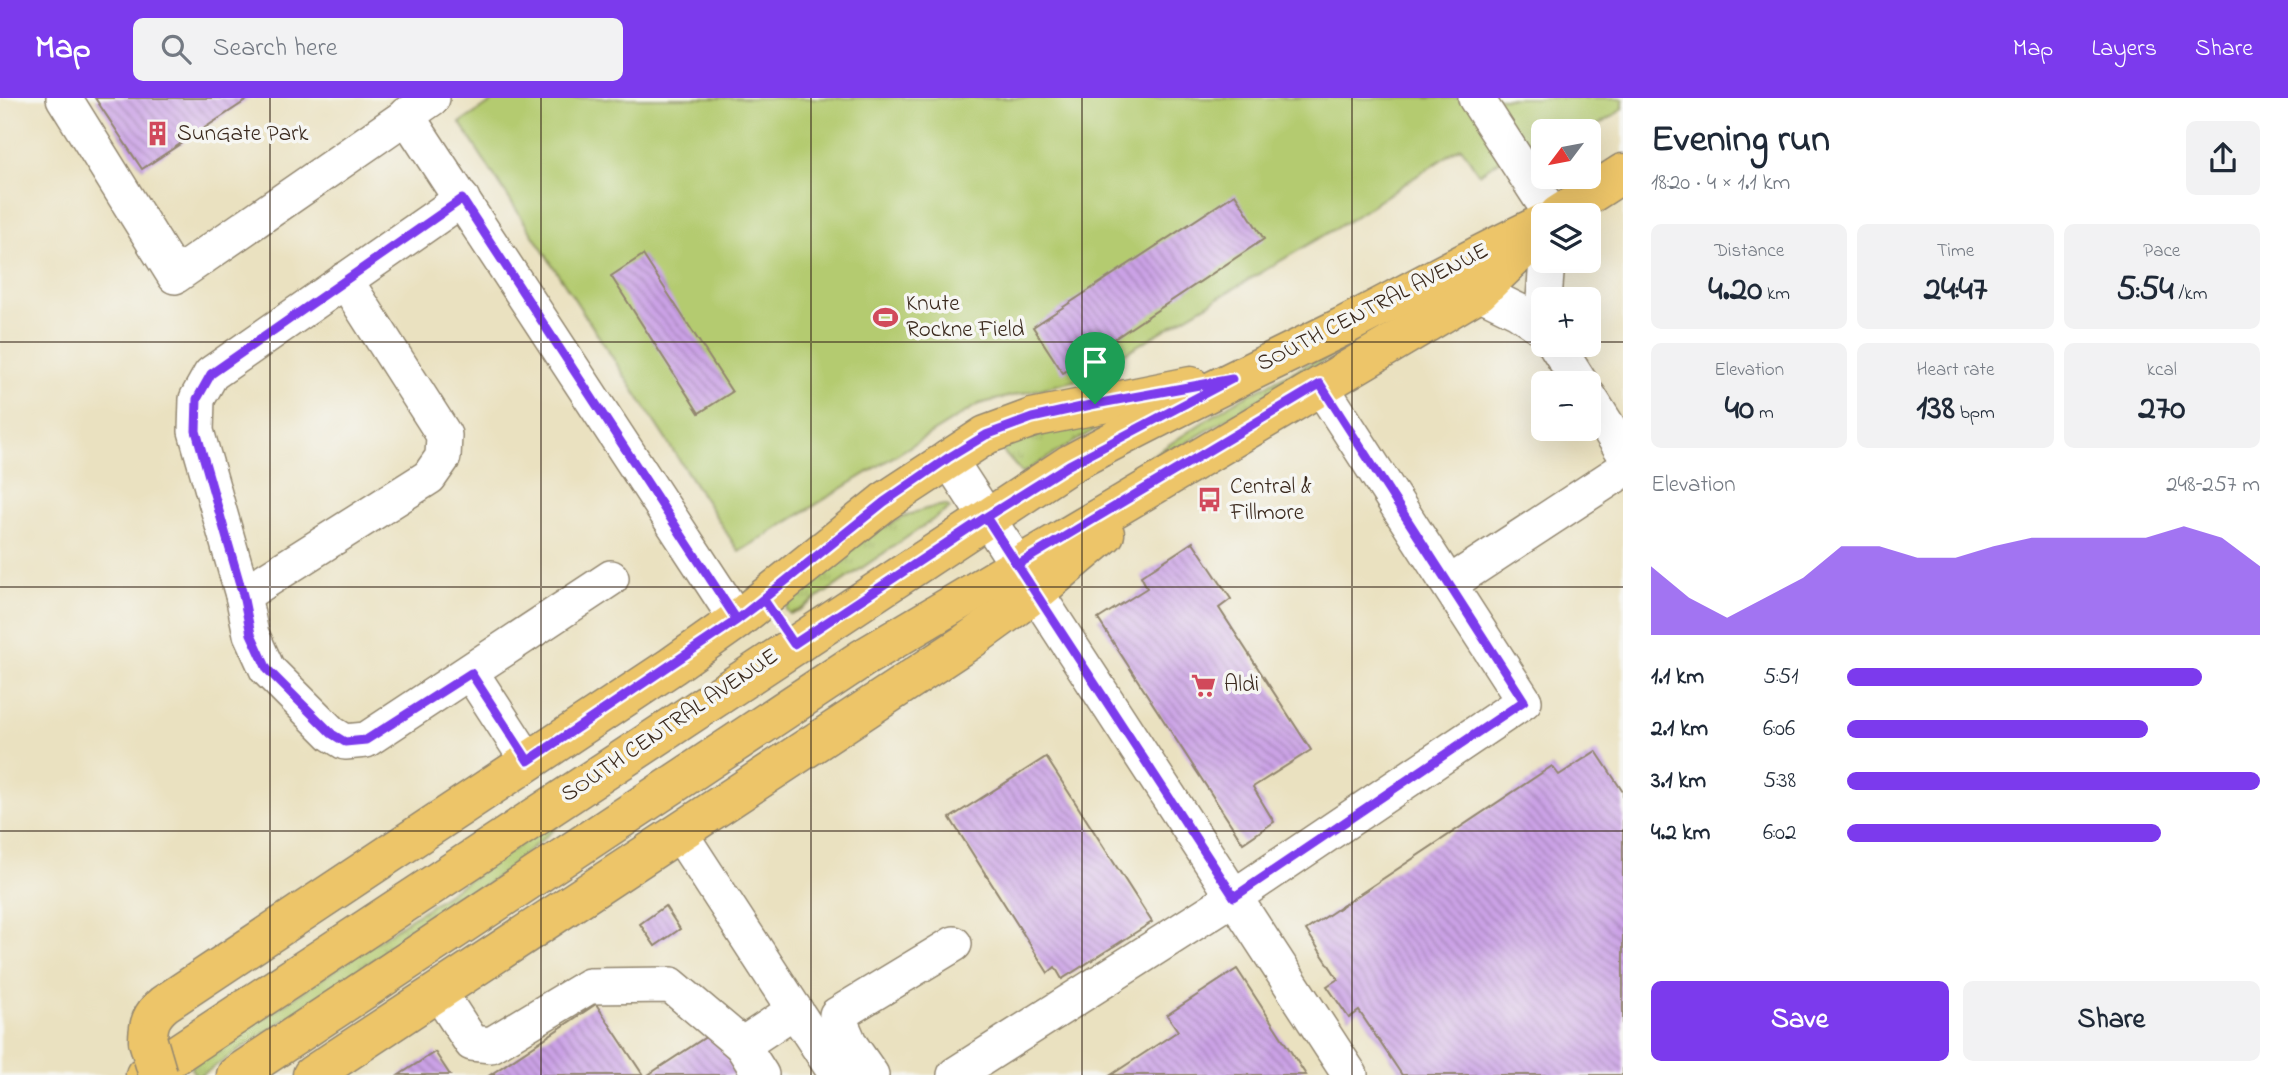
<!DOCTYPE html>
<meta charset="utf-8">
<style>
:root{--surface:#fff;--page:#f2f2f3;--text:#1f2937;--muted:#747a83;--accent:#7c3aed}
body{margin:0;font-family:"Indie Flower",sans-serif;background:var(--page);color:var(--text);height:100vh;display:flex;flex-direction:column;font-size:26px;white-space:nowrap}
*{box-sizing:border-box;margin:0}
p{font-size:23px;color:var(--muted)}
.icon{flex:none;width:38px;height:38px;fill:none;stroke:currentColor;stroke-width:2;stroke-linecap:round;stroke-linejoin:round}
.map{position:relative;flex:1;overflow:hidden}
.details{display:flex;flex-direction:column;background:var(--surface);width:665px}
.details>*{flex:none}
.needle{width:46px;rotate:238deg}
.controls{position:absolute;left:1531px;top:21px;display:grid;gap:14px}
.controls a{display:grid;place-items:center;width:70px;height:70px;border-radius:10px;background:var(--surface);box-shadow:0 7px 28px #0002;font-size:35px}
.pin{position:absolute;display:grid;place-items:center;width:60px;height:60px;color:#fff;margin:-72px -30px;border-radius:50% 50% 50% 0;rotate:-45deg;box-shadow:0 0 7px #0007}
.pin .icon{rotate:45deg}
.round{display:grid;place-items:center;flex:none;width:74px;height:74px;border-radius:10px;background:var(--page)}
.headline{display:flex;align-items:center;justify-content:space-between;height:119px;padding:0 28px}
h1{font-size:38px;font-weight:700;line-height:52px}
.figures{display:grid;grid-template-columns:repeat(3,1fr);gap:10px;height:119px;padding:7px 28px}
.figures div{display:grid;align-content:center;border-radius:10px;background:var(--page);text-align:center}
.figures b{font-size:35px;font-weight:700}
.figures small{font-size:19px;font-weight:400}
.figures p{font-size:19px}
.chart{height:196px;padding:14px 28px}
.chart p{display:flex;justify-content:space-between}
.chart svg{width:100%;height:126px;margin-top:7px;fill:var(--accent);opacity:.7}
.button{display:flex;gap:14px;margin-top:auto;padding:14px 28px}
.button a{flex:1;height:80px;border-radius:10px;background:var(--accent);color:#fff;font-size:28px;font-weight:700;line-height:80px;text-align:center}
.button a+a{background:var(--page);color:var(--text)}
ul{padding:0 28px;list-style:none;font-size:23px}
li{display:grid;grid-template-columns:112px 84px 1fr;align-items:center;height:52px}
li i{height:18px;border-radius:9px;background:var(--accent)}
header{display:flex;align-items:center;gap:42px;box-sizing:border-box;height:98px;padding:0 35px;background:var(--accent);color:#fff}
header strong{font-size:33px}
nav{display:flex;gap:38px;margin-inline-start:auto;font-size:24px}
.search{width:490px;height:63px;background:var(--page);display:flex;align-items:center;gap:18px;box-sizing:border-box;padding:0 24px;border-radius:10px;color:var(--muted);font-size:26px}
main{display:flex;flex:1;min-height:0}
.map>svg:first-child{display:block}
</style>
<header>
<strong>Map</strong>
<div class="search"><svg class="icon" aria-label="search" viewBox="0 0 24 24"><circle cx="10" cy="10" r="6"/><path d="M15 15l6 6"/></svg>Search here</div>
<nav><a>Map</a><a>Layers</a><a>Share</a></nav>
</header>
<main>
<div class="map">
<svg width="1623" height="977" viewBox="0 0 1623 977">
<defs>
<pattern id="grass-tufts" width="24" height="20" patternUnits="userSpaceOnUse" patternTransform="scale(1.75)"><rect width="24" height="20" fill="#b4cb70"/><path d="M3 7l-1-3M5 7V3M7 7l1-3M15 17l-1-3M17 17v-4M19 17l1-3" fill="none" stroke="#9cae61"/></pattern>
<pattern id="building-back-hatch" width="6" height="6" patternUnits="userSpaceOnUse" patternTransform="scale(1.75)"><rect width="6" height="6" fill="#cba2e6"/><path d="M-1 5l2 2M0 0l6 6M5-1l2 2" fill="none" stroke="#a684ba"/></pattern>
</defs>
<rect width="100%" height="100%" fill="#f6f6f2"/>
<filter id="ink" filterUnits="userSpaceOnUse"><feTurbulence type="fractalNoise" baseFrequency=".0143" numOctaves="2"/><feDisplacementMap in="SourceGraphic" scale="14" xChannelSelector="R" yChannelSelector="G"/><feConvolveMatrix kernelMatrix="1 2 1 2 8 2 1 2 1" color-interpolation-filters="sRGB"/></filter>
<filter id="wash" filterUnits="userSpaceOnUse"><feTurbulence type="fractalNoise" baseFrequency=".00686" numOctaves="4" result="noise"/><feDisplacementMap in="SourceGraphic" scale="28" xChannelSelector="R" yChannelSelector="G"/><feGaussianBlur stdDeviation="1.57" result="paint"/><feColorMatrix in="noise" values="0 0 0 0 0 0 0 0 0 0 0 0 0 0 0 0 0 1.4 0 .05"/><feComposite in="paint" operator="in"/></filter>
<g filter="url(#wash)">
<rect width="100%" height="100%" fill="#eae1c0"/>
<g fill="url(#grass-tufts)" stroke="#787a47" stroke-width="2">
<polygon points="1379,230 1049,427 1047,427 1232,305"/>
<polygon points="1123,315 1022,375 998,348"/>
<path d="M946 407 950 410 800 512 790 516 786 512 787 507C833 468 883 414 946 407Z"/>
<polygon points="554,724 558,728 500,777 202,977 195,977 191,969"/>
</g>
<polygon fill="#b4cb70" stroke="#787a47" stroke-width="2" points="498,0 1623,0 1623,11 1589,33 1544,33 1543,55 1534,41 1479,76 1461,49 1348,123 1081,281 979,306 739,454 460,25"/>
<g id="blocks">
<g fill="url(#building-back-hatch)">
<polygon points="95,0 250,0 142,71"/>
<polygon points="1235,96 1264,141 1063,275 1033,229"/>
<polygon points="643,157 732,294 699,315 611,178"/>
<polygon points="1193,444 1231,501 1219,510 1311,652 1253,689 1274,724 1243,745 1098,521 1147,490 1141,478"/>
<polygon points="1596,653 1623,694 1623,977 1402,977 1359,913 1349,920 1327,888 1338,881 1306,832 1552,668 1559,677"/>
<polygon points="1046,659 1152,824 1062,881 1055,869 1048,875 950,720"/>
<polygon points="665,808 680,831 655,848 640,826"/>
<polygon points="1237,871 1306,977 1111,977 1178,933 1167,917"/>
<polygon points="596,906 643,977 490,977"/>
<polygon points="715,933 742,973 737,977 648,977"/>
<polygon points="435,954 450,977 399,977"/>
</g>
</g>
</g>
<g filter="url(#ink)">
<use href="#blocks" fill-opacity="0" stroke="#92866f" stroke-width="2"/>
<g fill="none" stroke-linecap="round" stroke-linejoin="round">
<defs>
<g id="minor">
<polyline points="64,0 175,178 432,0"/>
<polyline points="1476,0 1552,117"/>
<polyline points="406,17 737,522"/>
<polyline points="462,101 211,276 197,301 196,333 243,497 251,536 267,571 332,636 345,644 366,642 611,480"/>
<polyline points="1479,194 1518,213 1544,231"/>
<polyline points="1544,201 1547,163"/>
<polyline points="1556,247 1580,285"/>
<polyline points="1589,299 1623,353"/>
<polyline points="948,360 1350,977"/>
<polyline points="1449,486 1623,372"/>
<polyline points="243,497 429,379 443,359 444,337 345,182"/>
<polyline points="471,575 528,663"/>
<polyline points="679,734 837,977"/>
<polyline points="438,893 472,945 491,947 589,888 671,887 742,947"/>
<polyline points="761,977 742,947 795,912"/>
<polyline points="871,977 850,947 837,917 954,846"/>
<polyline points="955,977 1234,799 1524,603 1320,287"/>
</g>
<g id="major">
<polyline points="1558,117 1623,75"/>
<path d="M148 943C148 926 151 917 164 906L672 568 737 522 884 404 986 337 1032 320 1191 288"/>
<path d="M145 977 1068 367C1157 318 1249 275 1340 230 1408 195 1474 158 1544 125"/>
<polyline points="236,977 863,560 1479,194 1532,142"/>
<polyline points="312,977 966,545 1035,495 1105,436"/>
</g>
</defs>
<use href="#minor" stroke="#92866f" stroke-width="38"/>
<use href="#major" stroke="#92866f" stroke-width="41"/>
<use href="#minor" stroke="#fff" stroke-width="35"/>
<use href="#major" stroke="#edc569" stroke-width="38"/>
<defs>
<polyline id="major-bridge" points="148,943 158,977"/>
</defs>
<use href="#major-bridge" stroke="#92866f" stroke-width="41" stroke-linecap="butt"/>
<use href="#major-bridge" stroke="#edc569" stroke-width="38"/>
</g>
</g>
<g fill="none" stroke-linecap="round" stroke-linejoin="round" filter="url(#ink)">
<defs>
<polyline id="route" points="1095,306 1032,320 986,337 948,360 884,404 737,522 528,663 471,575 366,642 345,644 332,636 267,571 251,536 243,497 196,333 197,301 211,276 462,101 737,522 764,502 794,546 986,419 1234,799 1524,603 1320,286 1017,467 986,419 1069,367 1232,281 1095,306"/>
</defs>
<use href="#route" stroke="#fff" stroke-width="14"/>
<use href="#route" stroke="#7c3aed" stroke-width="9"/>
</g>
<path fill="none" stroke="#3b2a1e" stroke-width="2" stroke-opacity="0.55" d="M270 0V977M541 0V977M811 0V977M1082 0V977M1352 0V977M0 244H1544M1589 244H1623M0 489H1623M0 733H1623"/>
<defs>
<symbol id="building-bare" viewBox="-9 -9 18 18"><path d="M-4-6H4V6H1V3H-1V6H-4ZM-2.5-4.3h1.7v1.8h-1.7ZM.8-4.3h1.7v1.8H.8ZM-2.5-1h1.7V.8h-1.7ZM.8-1h1.7V.8H.8Z" fill="#d1495b" stroke="#f6f6f2" stroke-width="2.5" paint-order="stroke"/></symbol>
<symbol id="stadium-bare" viewBox="-9 -9 18 18"><path d="M0-5a6.5 5 0 1 0 0 10a6.5 5 0 1 0 0-10ZM-3.5-1.8h7v3.6h-7Z" fill="#d1495b" stroke="#f6f6f2" stroke-width="2.5" paint-order="stroke"/></symbol>
<symbol id="bus-bare" viewBox="-9 -9 18 18"><path d="M-5-6H5V4H4V6H2V4H-2V6H-4V4H-5ZM-3.5-4V0h7V-4ZM-3.5 1.2v1.5H-2V1.2ZM2 1.2v1.5H3.5V1.2Z" fill="#d1495b" stroke="#f6f6f2" stroke-width="2.5" paint-order="stroke"/></symbol>
<symbol id="supermarket-bare" viewBox="-9 -9 18 18"><path d="M-6-5.5h2.5l.6 2H6L4.5 2H-2.5L-4.4-4H-6ZM-1.5 3.2a1.3 1.3 0 1 0 .1 0ZM3 3.2a1.3 1.3 0 1 0 .1 0Z" fill="#d1495b" stroke="#f6f6f2" stroke-width="2.5" paint-order="stroke"/></symbol>
</defs>
<g fill-rule="evenodd">
<use href="#building-bare" x="140" y="18" width="35" height="35"/>
<use href="#stadium-bare" x="868" y="202" width="35" height="35"/>
<use href="#bus-bare" x="1192" y="384" width="35" height="35"/>
<use href="#supermarket-bare" x="1186" y="570" width="35" height="35"/>
</g>
<g text-anchor="middle" dominant-baseline="central" stroke-width="7" stroke-linejoin="round" paint-order="stroke">
<g font-size="23" fill="#3b2a1e" stroke="#f6f6f2" text-anchor="start">
<text x="177" y="36">SunGate Park</text>
<text x="906" y="206">Knute<tspan x="906" dy="26">Rockne Field</tspan></text>
<text x="1230" y="389">Central &amp;<tspan x="1230" dy="26">Fillmore</tspan></text>
<text x="1224" y="587">Aldi</text>
</g>
<g font-size="23" fill="#3b2a1e" stroke="#f6f6f2">
<text transform="translate(1373 210) rotate(-27)">SOUTH CENTRAL AVENUE</text>
<text transform="translate(670 628) rotate(-34)">SOUTH CENTRAL AVENUE</text>
</g>
</g>
</svg>
<div class="controls">
<a><svg class="needle" viewBox="-14 -14 28 28"><path d="M0-13l5 13h-10z" fill="#e53935"/><path d="M0 13l5-13h-10z" fill="#747a83"/></svg></a>
<a><svg class="icon" aria-label="layers" viewBox="0 0 24 24"><path d="M12 4l9 5-9 5-9-5zM3 14l9 5 9-5"/></svg></a>
<a>+</a>
<a>−</a>
</div>
<div class="pin" style="left:1095px;top:306px;background:#1e9e55"><svg class="icon" aria-label="arrive" viewBox="0 0 24 24"><path d="M6 21V4h12l-3 4 3 4H6"/></svg></div>
</div>
<section class="details">
<div class="headline"><div><h1>Evening run</h1><p>18:20 · 4 × 1.1 km</p></div><a class="round"><svg class="icon" aria-label="share" viewBox="0 0 24 24"><path d="M12 15V3M7 8l5-5 5 5M5 13v7h14v-7"/></svg></a></div>
<div class="figures">
<div><p>Distance</p><b>4.20<small> km</small></b></div>
<div><p>Time</p><b>24:47</b></div>
<div><p>Pace</p><b>5:54<small> /km</small></b></div>
</div>
<div class="figures">
<div><p>Elevation</p><b>40<small> m</small></b></div>
<div><p>Heart rate</p><b>138<small> bpm</small></b></div>
<div><p>kcal</p><b>270</b></div>
</div>
<div class="chart"><p><span>Elevation</span>248–257 m</p>
<svg viewBox="0 0 160 44" preserveAspectRatio="none"><path d="M0 44V20L10 31L20 38L30 31L40 24L50 13L60 13L70 17L80 17L90 13L100 10L110 10L120 10L130 10L140 6L150 10L160 20V44z"/></svg>
</div>
<ul>
<li><b>1.1 km</b>5:51<i style="width:86%"></i></li>
<li><b>2.1 km</b>6:06<i style="width:73%"></i></li>
<li><b>3.1 km</b>5:38<i style="width:100%"></i></li>
<li><b>4.2 km</b>6:02<i style="width:76%"></i></li>
</ul>
<div class="button"><a>Save</a><a>Share</a></div>
</section>
</main>
